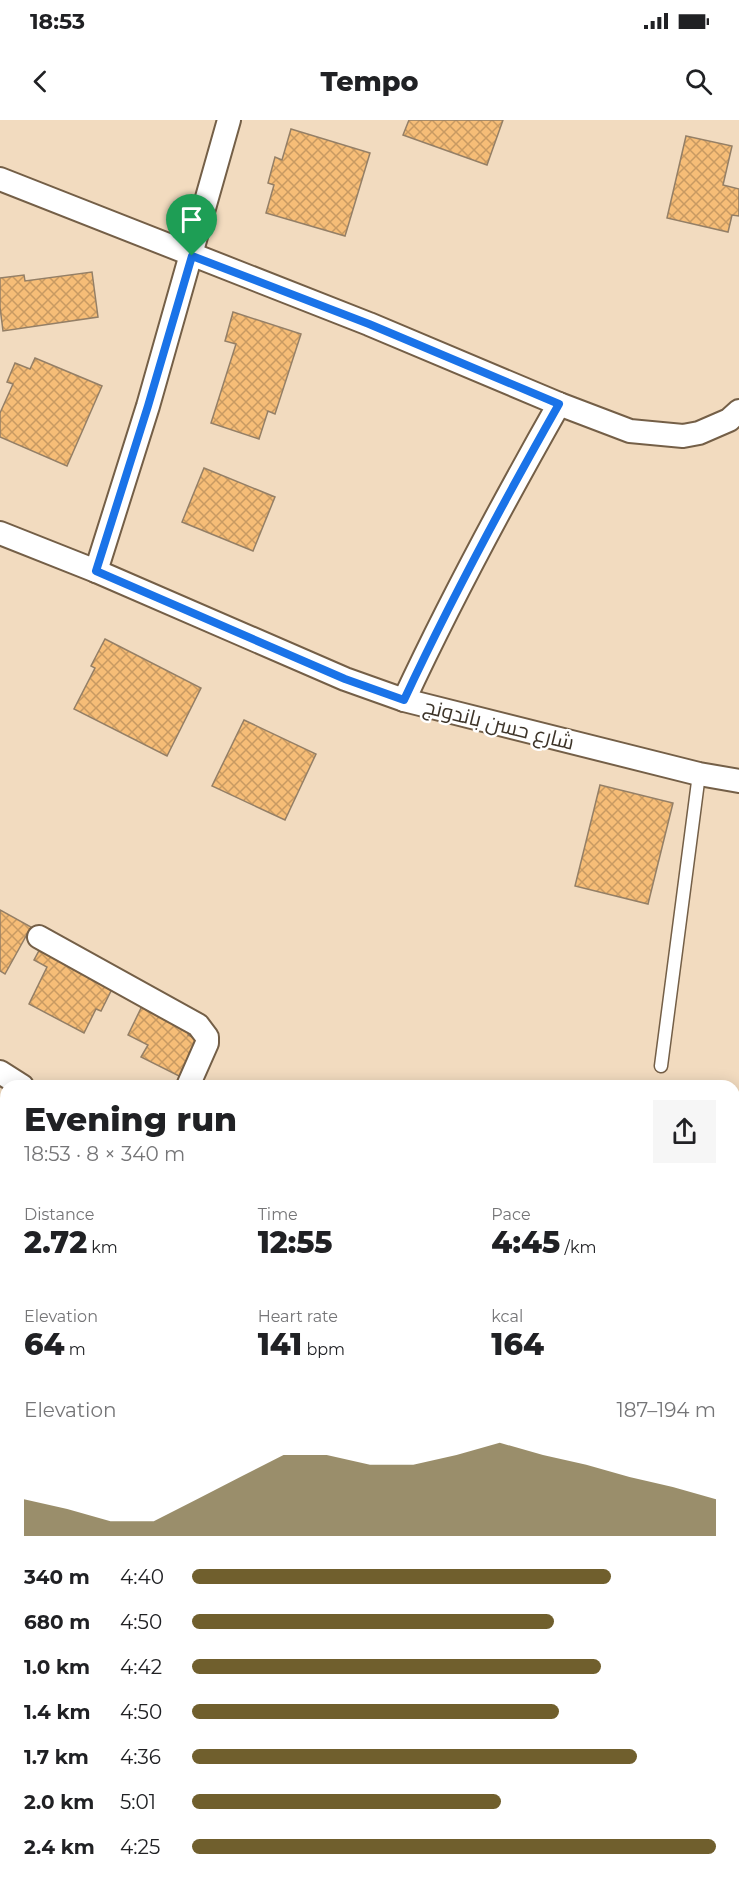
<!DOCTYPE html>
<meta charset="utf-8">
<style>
:root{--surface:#fff;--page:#f6f6f6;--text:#202124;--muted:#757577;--accent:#705f2d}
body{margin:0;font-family:Montserrat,Cairo,sans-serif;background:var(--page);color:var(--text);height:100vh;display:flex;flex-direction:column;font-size:22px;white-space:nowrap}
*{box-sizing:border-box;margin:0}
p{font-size:20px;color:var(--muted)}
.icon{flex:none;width:33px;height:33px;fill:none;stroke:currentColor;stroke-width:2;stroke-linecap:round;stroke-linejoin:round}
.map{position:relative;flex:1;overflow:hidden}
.details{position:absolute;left:0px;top:960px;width:740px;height:801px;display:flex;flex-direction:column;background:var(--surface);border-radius:18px 18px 0 0;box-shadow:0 3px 15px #0003}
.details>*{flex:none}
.pin{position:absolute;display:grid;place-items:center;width:51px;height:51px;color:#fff;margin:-62px -26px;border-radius:50% 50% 50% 0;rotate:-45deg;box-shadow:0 0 6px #0007}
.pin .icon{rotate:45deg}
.round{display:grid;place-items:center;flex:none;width:63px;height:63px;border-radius:0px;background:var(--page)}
.summary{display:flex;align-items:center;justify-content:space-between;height:102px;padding:0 24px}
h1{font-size:33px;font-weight:800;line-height:45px}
.metrics{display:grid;grid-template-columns:repeat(3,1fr);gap:9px;height:102px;padding:6px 24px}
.metrics div{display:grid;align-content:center}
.metrics b{font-size:30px;font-weight:800}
.metrics small{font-size:16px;font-weight:400}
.metrics p{font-size:16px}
.chart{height:168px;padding:12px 24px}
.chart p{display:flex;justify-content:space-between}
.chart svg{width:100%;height:108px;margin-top:6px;fill:var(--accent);opacity:.7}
ul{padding:0 24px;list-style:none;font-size:20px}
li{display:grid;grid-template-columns:96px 72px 1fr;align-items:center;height:45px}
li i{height:15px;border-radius:8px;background:var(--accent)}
.status{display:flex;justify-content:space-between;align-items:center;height:42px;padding:0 30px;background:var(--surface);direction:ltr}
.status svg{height:16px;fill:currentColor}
header{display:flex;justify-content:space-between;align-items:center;height:78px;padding:0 24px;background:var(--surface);font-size:27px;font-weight:800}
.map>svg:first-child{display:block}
</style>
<div class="status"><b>18:53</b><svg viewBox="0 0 49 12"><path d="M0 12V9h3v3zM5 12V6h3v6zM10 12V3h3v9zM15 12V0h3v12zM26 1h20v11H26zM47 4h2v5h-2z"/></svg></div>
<header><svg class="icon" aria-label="back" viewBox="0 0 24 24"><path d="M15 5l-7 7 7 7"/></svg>Tempo<svg class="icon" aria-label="search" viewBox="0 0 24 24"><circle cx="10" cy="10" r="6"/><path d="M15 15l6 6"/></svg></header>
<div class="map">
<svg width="739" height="1761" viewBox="0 0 739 1761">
<defs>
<pattern id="building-cross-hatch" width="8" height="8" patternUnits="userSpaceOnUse" patternTransform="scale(1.5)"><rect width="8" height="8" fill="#f6bd77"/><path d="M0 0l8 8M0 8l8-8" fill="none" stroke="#c89a62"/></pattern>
</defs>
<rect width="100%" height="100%" fill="#f2dbbf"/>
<g fill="url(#building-cross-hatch)" stroke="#947f66" stroke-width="1.5">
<polygon points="409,0 503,0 487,45 403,15"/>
<polygon points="291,9 370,33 345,116 266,93 274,65 268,63 275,37 282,40"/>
<polygon points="686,16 732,26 723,65 739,69 739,96 732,95 728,112 667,98"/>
<polygon points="92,152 98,197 3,211 0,187 0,158 24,155 25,161"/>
<polygon points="233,192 301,214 275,294 268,291 259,319 211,303 236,224 225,221"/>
<polygon points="35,238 102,266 67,346 0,317 0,293 13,264 7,262 15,243 30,249"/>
<polygon points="204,348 275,377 253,431 182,402"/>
<polygon points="105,519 201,568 167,636 74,589 95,548 91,546"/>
<polygon points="244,600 316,634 285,700 212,666"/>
<polygon points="600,665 673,683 648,784 575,766"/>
<polygon points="0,790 31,807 5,854 0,851"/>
<polygon points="41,827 114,865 101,891 96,889 84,913 29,884 47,847 34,840"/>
<polygon points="143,884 192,908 188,915 206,924 189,961 141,937 148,925 128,915"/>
</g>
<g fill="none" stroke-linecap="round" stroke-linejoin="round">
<defs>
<polyline id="service" points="661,946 699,654"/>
<g id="minor">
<polyline points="0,59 369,204 559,284 630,311 683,316 699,313 729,300 739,291"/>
<polyline points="0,413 96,451 345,559 404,580 699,654 739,661"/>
<polyline points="96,451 148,286 229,0"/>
<path d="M404 580C451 479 504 381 559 284"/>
<polyline points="39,817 198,905 207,917 207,923 188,966"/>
<polyline points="0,952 22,966"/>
<polyline points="0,1023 6,1026"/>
<polyline points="734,1302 739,1304"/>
<polyline points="734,1702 739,1704"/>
<polyline points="0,1712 6,1717"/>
<polyline points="52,1755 59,1761"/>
</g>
</defs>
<use href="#service" stroke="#745f47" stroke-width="15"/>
<use href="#minor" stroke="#745f47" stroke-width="26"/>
<use href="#service" stroke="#fff" stroke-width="12"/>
<use href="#minor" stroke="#fff" stroke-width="22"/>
</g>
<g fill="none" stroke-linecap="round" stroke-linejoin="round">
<defs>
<path id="route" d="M192 136 369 204 559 284C504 381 451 479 404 580L345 559 96 451 148 286Z"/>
</defs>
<use href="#route" stroke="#fff" stroke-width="12"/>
<use href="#route" stroke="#1a73e8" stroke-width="8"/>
</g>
<g text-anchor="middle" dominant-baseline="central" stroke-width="5" stroke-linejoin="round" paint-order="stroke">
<g font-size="21" fill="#3d3429" stroke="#fff">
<text transform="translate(499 604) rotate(14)">شارع حسن باندونج</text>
</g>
</g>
</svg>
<div class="pin" style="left:192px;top:136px;background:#1e9e55"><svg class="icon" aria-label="arrive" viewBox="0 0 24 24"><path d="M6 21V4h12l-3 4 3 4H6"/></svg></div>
<section class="details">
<div class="summary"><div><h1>Evening run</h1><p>18:53 · 8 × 340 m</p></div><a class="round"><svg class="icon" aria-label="share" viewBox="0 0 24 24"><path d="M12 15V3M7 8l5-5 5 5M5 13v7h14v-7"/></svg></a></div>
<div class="metrics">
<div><p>Distance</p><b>2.72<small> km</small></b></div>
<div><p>Time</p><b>12:55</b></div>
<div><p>Pace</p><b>4:45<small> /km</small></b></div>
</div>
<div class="metrics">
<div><p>Elevation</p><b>64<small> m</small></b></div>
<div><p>Heart rate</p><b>141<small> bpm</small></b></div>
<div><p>kcal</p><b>164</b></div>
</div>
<div class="chart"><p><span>Elevation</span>187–194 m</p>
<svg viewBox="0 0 160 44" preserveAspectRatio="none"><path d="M0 44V29L10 33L20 38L30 38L40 29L50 20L60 11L70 11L80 15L90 15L100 11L110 6L120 11L130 15L140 20L150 24L160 29V44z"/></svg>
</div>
<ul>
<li><b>340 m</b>4:40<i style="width:80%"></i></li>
<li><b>680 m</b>4:50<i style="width:69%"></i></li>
<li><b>1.0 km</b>4:42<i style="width:78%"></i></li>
<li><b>1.4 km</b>4:50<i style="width:70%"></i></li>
<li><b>1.7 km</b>4:36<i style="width:85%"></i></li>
<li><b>2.0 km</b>5:01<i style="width:59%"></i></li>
<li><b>2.4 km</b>4:25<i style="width:100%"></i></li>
</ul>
</section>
</div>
